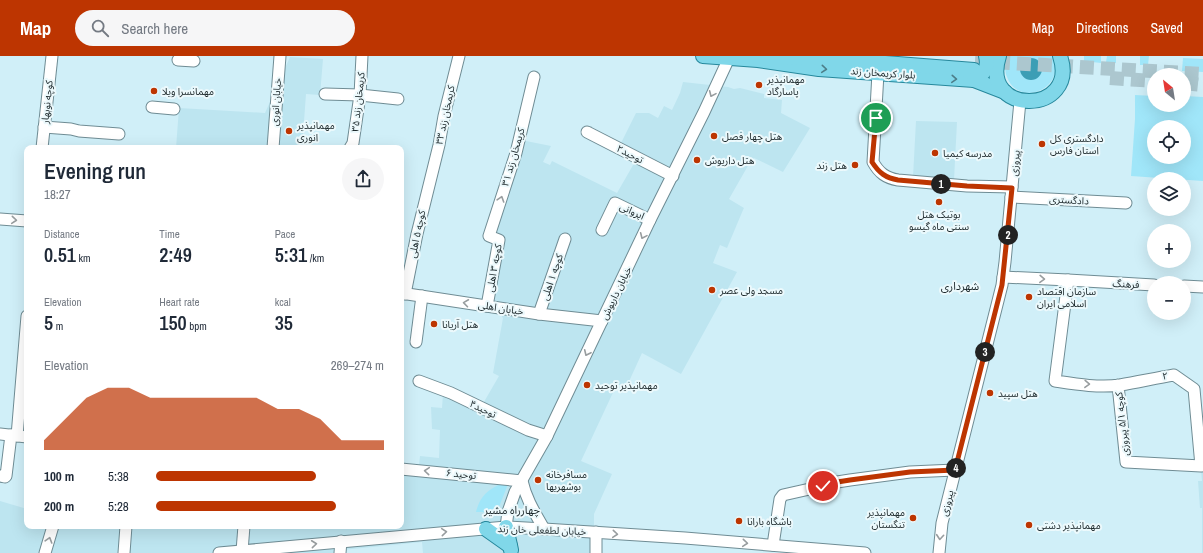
<!DOCTYPE html>
<meta charset="utf-8">
<style>
:root{--surface:#fff;--page:#f6f6f7;--text:#1f2937;--muted:#747a83;--accent:#bd3501}
body{margin:0;font-family:"Archivo Narrow","Noto Sans Arabic",sans-serif;background:var(--page);color:var(--text);height:100vh;display:flex;flex-direction:column;font-size:15px;white-space:nowrap}
*{box-sizing:border-box;margin:0}
p{font-size:13px;color:var(--muted)}
.icon{flex:none;width:22px;height:22px;fill:none;stroke:currentColor;stroke-width:2;stroke-linecap:round;stroke-linejoin:round}
.map{position:relative;flex:1;overflow:hidden}
.side{position:absolute;left:24px;top:89px;width:380px;height:384px;display:flex;flex-direction:column;background:var(--surface);border-radius:8px;box-shadow:0 4px 16px #0002}
.side>*{flex:none}
.needle{width:26px;rotate:330deg}
.controls{position:absolute;left:1147px;top:12px;display:grid;gap:8px}
.controls a{display:grid;place-items:center;width:44px;height:44px;border-radius:50%;background:var(--surface);box-shadow:0 4px 16px #0002;font-size:20px}
.pin{position:absolute;display:grid;place-items:center;width:34px;height:34px;color:#fff;margin:-17px;border:2px solid #fff;border-radius:50%;box-shadow:0 1px 4px #0007}
.km{position:absolute;width:20px;height:20px;margin:-10px;border-radius:50%;background:#222;color:#fff;font-size:11px;line-height:20px;text-align:center}
.round{display:grid;place-items:center;flex:none;width:42px;height:42px;border-radius:21px;background:var(--page)}
.headline{display:flex;align-items:center;justify-content:space-between;height:68px;padding:0 20px}
h1{font-size:22px;font-weight:600;line-height:30px}
.stats{display:grid;grid-template-columns:repeat(3,1fr);gap:6px;height:68px;padding:4px 20px}
.stats div{display:grid;align-content:center}
.stats b{font-size:20px;font-weight:600}
.stats small{font-size:11px;font-weight:400}
.stats p{font-size:11px}
.chart{height:112px;padding:8px 20px}
.chart p{display:flex;justify-content:space-between}
.chart svg{width:100%;height:72px;margin-top:4px;fill:var(--accent);opacity:.7}
ul{padding:0 20px;list-style:none;font-size:13px}
li{display:grid;grid-template-columns:64px 48px 1fr;align-items:center;height:30px}
li i{height:10px;border-radius:5px;background:var(--accent)}
header{display:flex;align-items:center;gap:24px;box-sizing:border-box;height:56px;padding:0 20px;background:var(--accent);color:#fff}
header strong{font-size:19px}
nav{display:flex;gap:22px;margin-inline-start:auto;font-size:14px}
.search{width:280px;height:36px;background:var(--page);display:flex;align-items:center;gap:10px;box-sizing:border-box;padding:0 14px;border-radius:22px;color:var(--muted);font-size:15px}
.map>svg:first-child{display:block}
</style>
<header>
<strong>Map</strong>
<div class="search"><svg class="icon" aria-label="search" viewBox="0 0 24 24"><circle cx="10" cy="10" r="6"/><path d="M15 15l6 6"/></svg>Search here</div>
<nav><a>Map</a><a>Directions</a><a>Saved</a></nav>
</header>
<div class="map">
<svg width="1203" height="497" viewBox="0 0 1203 497">
<rect width="100%" height="100%" fill="#d0eff8"/>
<g fill="#bde5f0">
<polygon points="290,1 323,3 320,39 306,38 302,92 176,92 179,52 265,57"/>
<polygon points="683,26 728,31 734,33 740,32 764,38 764,42 782,44 781,57 810,72 783,116 754,102 752,106 749,108 729,143 744,152 743,154 727,192 720,189 713,207 737,216 681,318 642,297 626,332 617,328 581,405 612,418 594,458 594,497 423,497 422,486 342,494 342,497 0,497 0,445 27,453 27,470 401,470 401,409 419,409 420,400 439,402 440,374 432,373 431,351 442,352 443,338 481,351 499,320 493,317 503,262 490,243 500,186 488,183 521,84 551,90 543,106 550,109 552,105 617,137 636,104 619,91 636,57 649,57 658,62 664,50 672,54 680,37"/>
<polygon points="916,65 957,66 954,124 913,121"/>
<polygon points="1203,396 1203,497 1202,497 1202,452 1200,452 1198,425 1202,425 1201,414"/>
</g>
<g fill="#a0e6f9" fill-rule="evenodd">
<path d="M1009 0H1052C1068 32 1019 53 1007 21 1004 14 1005 7 1009 0Z"/>
<polygon points="1084,0 1101,0 1101,7 1084,5"/>
<polygon points="1107,0 1116,0 1116,7 1106,6"/>
<polygon points="1140,0 1149,0 1148,9 1140,9"/>
<polygon points="1183,2 1203,3 1203,16 1182,15"/>
<path d="M1135 39 1154 40V49H1184V40L1203 41V125L1131 120 1135 63ZM1154 71H1184V101H1154Z"/>
<path d="M500 428H508L497 456H476C480 440 487 435 500 428Z"/>
</g>
<circle fill="#3c9eb5" cx="1031" cy="13" r="11"/>
<g fill="none" stroke-linecap="round" stroke-linejoin="round">
<g stroke="#acc7cf" stroke-width="14" stroke-dasharray="14 7" stroke-linecap="butt">
<polyline points="975,5 1203,18"/>
<polyline points="1110,22 1154,25"/>
<polyline points="1184,27 1203,29"/>
</g>
<defs>
<g id="minor">
<polyline points="178,4 194,5"/>
<path d="M878 17 873 106C879 117 886 122 898 124L967 130 1012 131"/>
<polyline points="325,38 360,39 398,43"/>
<polyline points="152,51 174,53"/>
<polyline points="44,71 71,73 79,75 119,78"/>
<polyline points="587,76 673,120"/>
<polyline points="42,92 52,0"/>
<polyline points="273,92 280,0"/>
<polyline points="350,92 353,87 360,39 362,0"/>
<polyline points="1011,141 1126,147"/>
<polyline points="0,163 27,165"/>
<polyline points="602,174 615,147 650,164"/>
<polyline points="1003,221 1068,224 1154,229"/>
<path d="M1068 224 1055 325C1075 328 1099 332 1120 329 1138 326 1156 322 1174 319L1194 333 1201 410 1126 406 1118 329"/>
<polyline points="1184,230 1203,231"/>
<polyline points="401,237 539,258 602,265"/>
<polyline points="405,238 417,178 439,89 444,60 459,0"/>
<polyline points="487,250 499,184 489,180 516,97 534,21"/>
<polyline points="539,258 565,183"/>
<polyline points="416,286 422,240"/>
<polyline points="419,325 451,337 528,374 547,380"/>
<polyline points="0,378 27,381"/>
<polyline points="17,380 27,260"/>
<path d="M401 413 522 425C526 443 535 457 544 473"/>
<polyline points="0,420 5,421 6,420 11,379"/>
<polyline points="506,471 508,456 515,436 547,380 650,164 704,56 729,2"/>
<polyline points="596,476 596,497"/>
<polyline points="773,489 780,443 783,439 823,430 831,427 850,424 910,416 955,414"/>
<polyline points="242,495 244,470"/>
<polyline points="45,497 53,470"/>
<polyline points="124,497 126,470"/>
<polyline points="219,497 506,471 544,473 685,482 865,497"/>
<polyline points="340,497 341,485"/>
<polyline points="939,497 942,467 1002,229 1005,206 1020,45"/>
</g>
<g id="major">
<polyline points="703,0 758,4 819,13 974,24 1005,36"/>
<path d="M999 0C979 61 1080 59 1060 0"/>
<polyline points="786,2 809,1 974,14"/>
<path d="M974 24C984 18 989 12 986 0"/>
<polyline points="506,471 511,494"/>
<polyline points="486,473 510,490"/>
</g>
</defs>
<use href="#minor" stroke="#6f8c94" stroke-width="13"/>
<use href="#major" stroke="#26889c" stroke-width="16"/>
<use href="#minor" stroke="#fff" stroke-width="11"/>
<use href="#major" stroke="#80d7e9" stroke-width="14"/>
</g>
<defs><path id="oneway-chevron" d="M-2-3.5L2.5 0L-2 3.5" fill="none" stroke-width="1.6" stroke-linecap="round" stroke-linejoin="round"/></defs>
<g stroke="#4d7e89">
<use href="#oneway-chevron" transform="translate(824 13) rotate(5)"/>
<use href="#oneway-chevron" transform="translate(954 23) rotate(4)"/>
</g>
<g stroke="#989d9f">
<use href="#oneway-chevron" transform="translate(712 38) rotate(114)"/>
<use href="#oneway-chevron" transform="translate(501 143) rotate(-72)"/>
<use href="#oneway-chevron" transform="translate(14 164) rotate(5)"/>
<use href="#oneway-chevron" transform="translate(643 180) rotate(114)"/>
<use href="#oneway-chevron" transform="translate(1042 223) rotate(2)"/>
<use href="#oneway-chevron" transform="translate(466 247) rotate(-172)"/>
<use href="#oneway-chevron" transform="translate(587 297) rotate(115)"/>
<use href="#oneway-chevron" transform="translate(1087 328) rotate(2)"/>
<use href="#oneway-chevron" transform="translate(427 415) rotate(-175)"/>
<use href="#oneway-chevron" transform="translate(444 476) rotate(-5)"/>
<use href="#oneway-chevron" transform="translate(615 478) rotate(5)"/>
<use href="#oneway-chevron" transform="translate(940 481) rotate(95)"/>
<use href="#oneway-chevron" transform="translate(49 484) rotate(-73)"/>
<use href="#oneway-chevron" transform="translate(745 487) rotate(5)"/>
<use href="#oneway-chevron" transform="translate(314 488) rotate(-6)"/>
</g>
<g fill="none" stroke-linecap="round" stroke-linejoin="round">
<defs>
<path id="route" d="M823 430 831 427 850 424 910 416 955 414 1002 229 1012 132 967 130 898 124C886 122 879 117 872 106L876 62"/>
</defs>
<use href="#route" stroke="#fff" stroke-width="8"/>
<use href="#route" stroke="#bd3501" stroke-width="5"/>
</g>
<g fill="#bd3501" stroke="#ecf9fc" stroke-width="1.5">
<circle cx="759" cy="29" r="4"/>
<circle cx="154" cy="35" r="4"/>
<circle cx="289" cy="75" r="4"/>
<circle cx="714" cy="80" r="4"/>
<circle cx="1042" cy="88" r="4"/>
<circle cx="935" cy="97" r="4"/>
<circle cx="697" cy="104" r="4"/>
<circle cx="855" cy="109" r="4"/>
<circle cx="939" cy="146" r="4"/>
<circle cx="712" cy="234" r="4"/>
<circle cx="1029" cy="241" r="4"/>
<circle cx="434" cy="268" r="4"/>
<circle cx="587" cy="329" r="4"/>
<circle cx="990" cy="337" r="4"/>
<circle cx="538" cy="424" r="4"/>
<circle cx="913" cy="462" r="4"/>
<circle cx="739" cy="465" r="4"/>
<circle cx="1029" cy="469" r="4"/>
</g>
<g text-anchor="middle" dominant-baseline="central" stroke-width="4" stroke-linejoin="round" paint-order="stroke">
<g font-size="10" fill="#1a2629" stroke="#ecf9fc">
<text transform="translate(883 17) rotate(4)">بلوار کریمخان زند</text>
<text transform="translate(47 46) rotate(-84)">کوچه نوبهار</text>
<text transform="translate(276 46) rotate(-86)">خیابان انوری</text>
<text transform="translate(358 46) rotate(-84)">کریمخان زند ۳۵</text>
<text transform="translate(445 59) rotate(-78)">کریمخان زند ۳۳</text>
<text transform="translate(630 98) rotate(27)">توحید۲</text>
<text transform="translate(513 101) rotate(-74)">کریمخان زند ۳۱</text>
<text transform="translate(1015 107) rotate(-84)">پیروزی</text>
<text transform="translate(1069 144) rotate(3)">دادگستری</text>
<text transform="translate(632 155) rotate(25)">ایروانی</text>
<text transform="translate(417 178) rotate(-78)">کوچه ۵ اهلی</text>
<text transform="translate(494 212) rotate(-80)">کوچه ۳ اهلی</text>
<text transform="translate(552 221) rotate(-71)">کوچه ۱ اهلی</text>
<text transform="translate(1126 228) rotate(3)">فرهنگ</text>
<text transform="translate(616 237) rotate(-64)">خیابان داریوش</text>
<text transform="translate(501 252) rotate(9)">خیابان اهلی</text>
<text transform="translate(1165 320) rotate(-8)">۲</text>
<text transform="translate(483 353) rotate(26)">توحید۴</text>
<text transform="translate(1122 368) rotate(-96)">کوچه ۵/۱ پیروزی</text>
<text transform="translate(461 418) rotate(6)">۶ توحید</text>
<text transform="translate(947 447) rotate(-75)">پیروزی</text>
<text transform="translate(542 474) rotate(2)">خیابان لطفعلی خان زند</text>
</g>
<g font-size="10" fill="#1a2629" stroke="#ecf9fc" text-anchor="start">
<text x="767" y="23">مهمانپذیر<tspan x="767" dy="12">پاسارگاد</tspan></text>
<text x="162" y="35">مهمانسرا ویلا</text>
<text x="297" y="69">مهمانپذیر<tspan x="297" dy="12">انوری</tspan></text>
<text x="722" y="80">هتل چهار فصل</text>
<text x="1050" y="82">دادگستری کل<tspan x="1050" dy="12">استان فارس</tspan></text>
<text x="943" y="97">مدرسه کیمیا</text>
<text x="705" y="104">هتل داریوش</text>
<text x="847" y="109" text-anchor="end">هتل زند</text>
<text x="939" y="158" text-anchor="middle">بوتیک هتل<tspan x="939" dy="12">سنتی ماه گیسو</tspan></text>
<text x="720" y="234">مسجد ولی عصر</text>
<text x="1037" y="235">سازمان اقتصاد<tspan x="1037" dy="12">اسلامی ایران</tspan></text>
<text x="442" y="268">هتل آریانا</text>
<text x="595" y="329">مهمانپذیر توحید</text>
<text x="998" y="337">هتل سپید</text>
<text x="546" y="418">مسافرخانه<tspan x="546" dy="12">بوشهریها</tspan></text>
<text x="905" y="456" text-anchor="end">مهمانپذیر<tspan x="905" dy="12">تنگستان</tspan></text>
<text x="747" y="465">باشگاه بارانا</text>
<text x="1037" y="469">مهمانپذیر دشتی</text>
</g>
<g font-size="11" fill="#1a2629" stroke="#ecf9fc">
<text x="960" y="230">شهرداری</text>
<text x="512" y="454">چهارراه مشیر</text>
</g>
</g>
</svg>
<div class="controls">
<a><svg class="needle" viewBox="-14 -14 28 28"><path d="M0-13l5 13h-10z" fill="#e53935"/><path d="M0 13l5-13h-10z" fill="#747a83"/></svg></a>
<a><svg class="icon" aria-label="locate" viewBox="0 0 24 24"><circle cx="12" cy="12" r="6"/><path d="M12 2v4M12 18v4M2 12h4M18 12h4"/></svg></a>
<a><svg class="icon" aria-label="layers" viewBox="0 0 24 24"><path d="M12 4l9 5-9 5-9-5zM3 14l9 5 9-5"/></svg></a>
<a>+</a>
<a>−</a>
</div>
<div class="pin" style="left:876px;top:62px;background:#1e9e55"><svg class="icon" aria-label="arrive" viewBox="0 0 24 24"><path d="M6 21V4h12l-3 4 3 4H6"/></svg></div>
<div class="pin" style="left:823px;top:430px;background:#d93025"><svg class="icon" aria-label="check" viewBox="0 0 24 24"><path d="M5 12l5 5 9-10"/></svg></div>
<b class="km" style="left:941px;top:128px">1</b>
<b class="km" style="left:1008px;top:179px">2</b>
<b class="km" style="left:985px;top:296px">3</b>
<b class="km" style="left:956px;top:412px">4</b>
<section class="side">
<div class="headline"><div><h1>Evening run</h1><p>18:27</p></div><a class="round"><svg class="icon" aria-label="share" viewBox="0 0 24 24"><path d="M12 15V3M7 8l5-5 5 5M5 13v7h14v-7"/></svg></a></div>
<div class="stats">
<div><p>Distance</p><b>0.51<small> km</small></b></div>
<div><p>Time</p><b>2:49</b></div>
<div><p>Pace</p><b>5:31<small> /km</small></b></div>
</div>
<div class="stats">
<div><p>Elevation</p><b>5<small> m</small></b></div>
<div><p>Heart rate</p><b>150<small> bpm</small></b></div>
<div><p>kcal</p><b>35</b></div>
</div>
<div class="chart"><p><span>Elevation</span>269–274 m</p>
<svg viewBox="0 0 160 44" preserveAspectRatio="none"><path d="M0 44V38L10 25L20 12L30 6L40 6L50 12L60 12L70 12L80 12L90 12L100 12L110 19L120 19L130 25L140 38L150 38L160 38V44z"/></svg>
</div>
<ul>
<li><b>100 m</b>5:38<i style="width:70%"></i></li>
<li><b>200 m</b>5:28<i style="width:79%"></i></li>
</ul>
</section>
</div>
